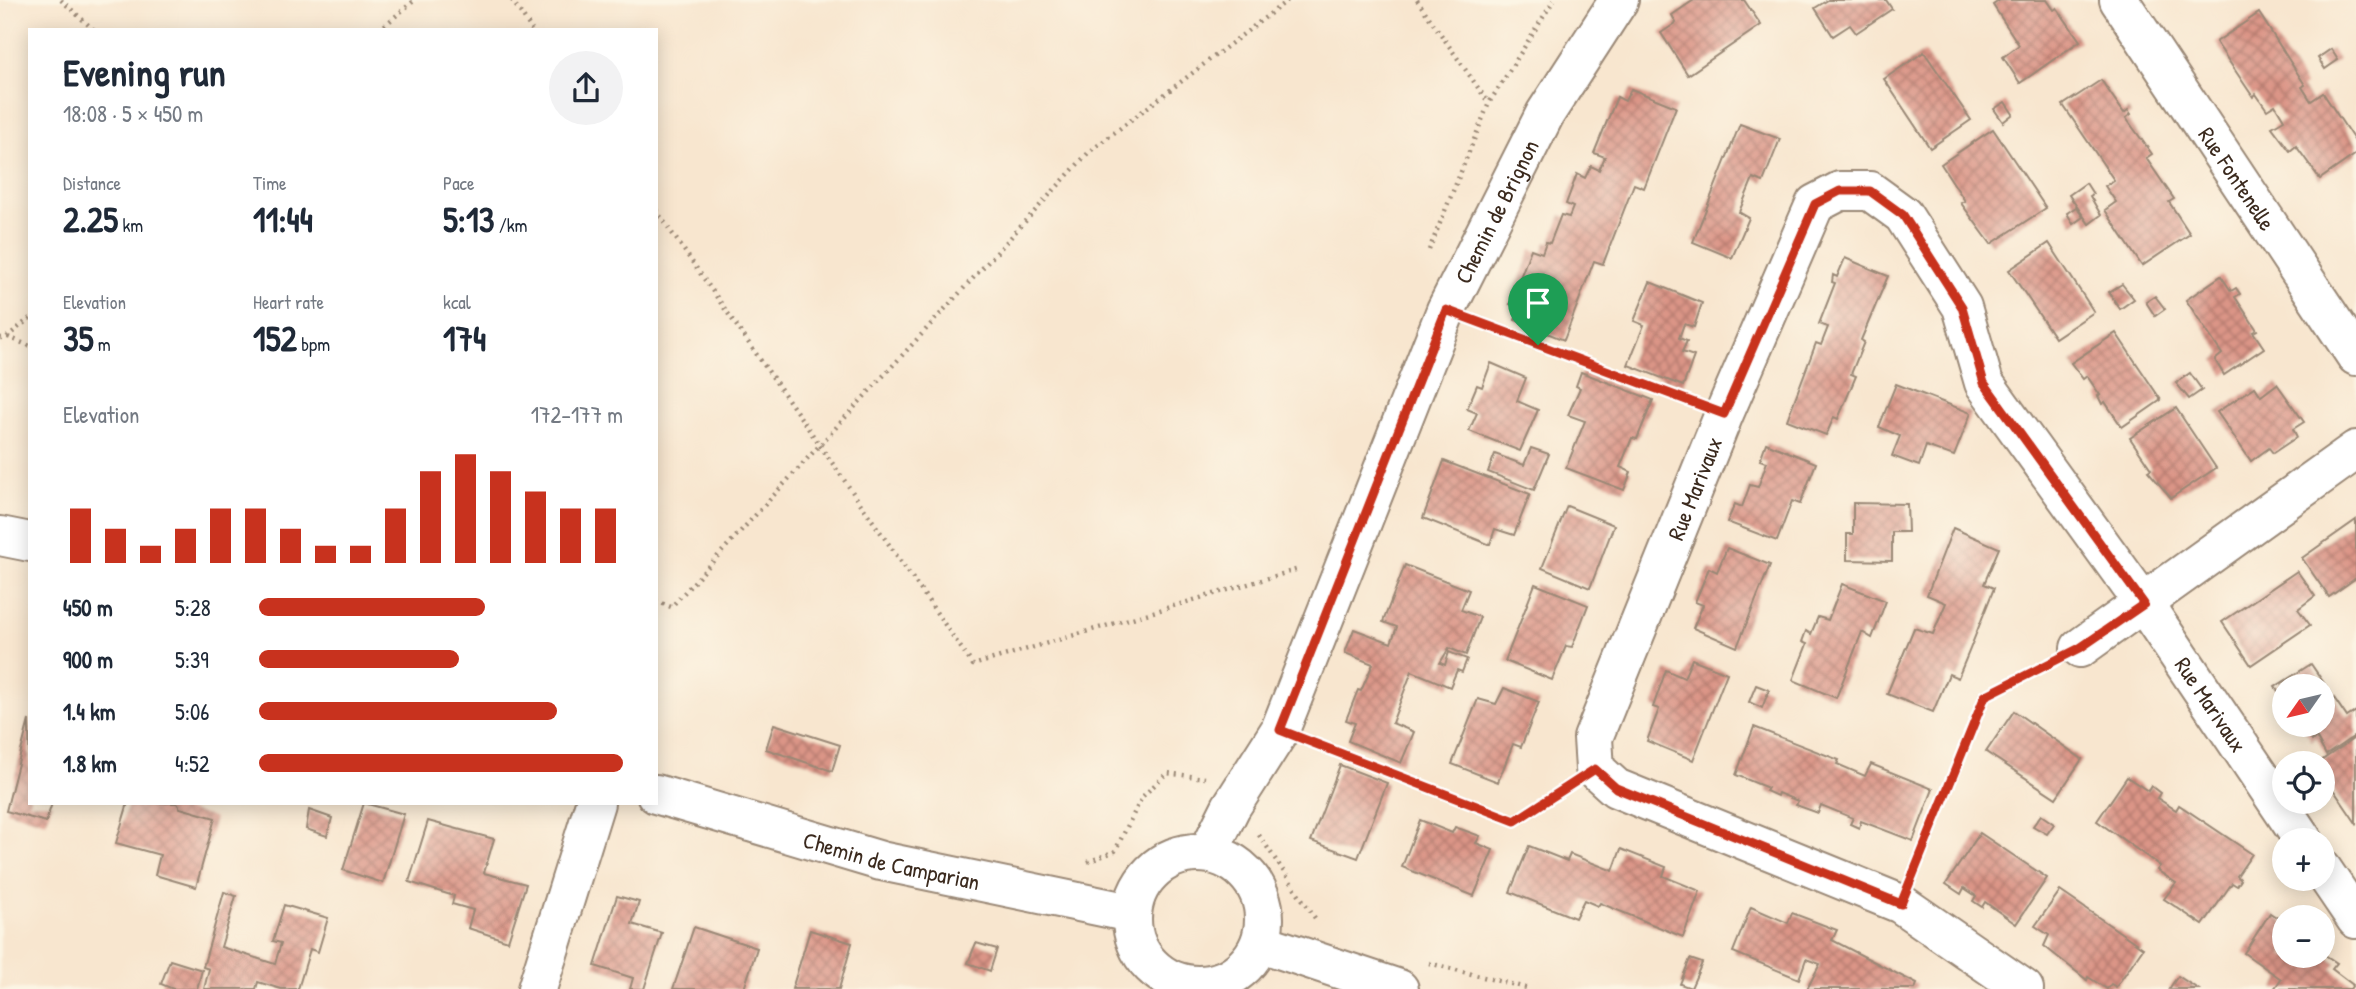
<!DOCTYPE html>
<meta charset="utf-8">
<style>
:root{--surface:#fff;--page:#f2f2f3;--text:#1f2937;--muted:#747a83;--accent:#c8321e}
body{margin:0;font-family:"Patrick Hand",sans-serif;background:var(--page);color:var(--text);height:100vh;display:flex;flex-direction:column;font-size:26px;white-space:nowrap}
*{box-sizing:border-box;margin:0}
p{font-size:23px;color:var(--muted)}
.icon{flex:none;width:38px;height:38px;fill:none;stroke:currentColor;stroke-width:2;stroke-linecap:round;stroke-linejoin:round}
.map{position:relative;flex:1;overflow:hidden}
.drawer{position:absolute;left:28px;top:28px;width:630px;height:777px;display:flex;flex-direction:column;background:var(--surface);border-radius:0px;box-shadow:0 4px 18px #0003}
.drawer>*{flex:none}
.needle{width:46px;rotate:236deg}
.controls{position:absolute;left:2272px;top:674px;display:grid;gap:14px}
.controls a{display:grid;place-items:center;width:63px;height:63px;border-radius:50%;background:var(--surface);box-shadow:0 4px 18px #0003;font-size:35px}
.pin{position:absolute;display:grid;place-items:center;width:60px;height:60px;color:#fff;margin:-72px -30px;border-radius:50% 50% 50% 0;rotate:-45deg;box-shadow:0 0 7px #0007}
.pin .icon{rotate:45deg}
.round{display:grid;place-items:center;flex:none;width:74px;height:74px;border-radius:37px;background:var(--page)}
.head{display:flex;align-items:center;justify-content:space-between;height:119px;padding:0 35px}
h1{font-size:38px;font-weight:700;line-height:52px}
.stats{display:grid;grid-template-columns:repeat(3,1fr);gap:10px;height:119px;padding:7px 35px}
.stats div{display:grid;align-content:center}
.stats b{font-size:35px;font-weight:700}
.stats small{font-size:19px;font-weight:400}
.stats p{font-size:19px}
.chart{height:196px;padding:14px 35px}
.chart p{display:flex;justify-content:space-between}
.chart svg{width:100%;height:126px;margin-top:7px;stroke:var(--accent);stroke-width:6}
ul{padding:0 35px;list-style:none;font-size:23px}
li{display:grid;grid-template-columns:112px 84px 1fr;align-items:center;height:52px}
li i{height:18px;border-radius:9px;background:var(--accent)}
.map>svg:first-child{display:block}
</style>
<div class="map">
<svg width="2356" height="989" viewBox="0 0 2356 989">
<defs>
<pattern id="building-cross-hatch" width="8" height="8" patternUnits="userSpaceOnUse" patternTransform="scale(1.75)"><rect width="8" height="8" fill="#db9587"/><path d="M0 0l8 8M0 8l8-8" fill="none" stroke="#b37a6e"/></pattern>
</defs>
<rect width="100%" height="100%" fill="#fcf5e5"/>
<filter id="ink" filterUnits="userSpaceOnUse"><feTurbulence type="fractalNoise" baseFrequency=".0143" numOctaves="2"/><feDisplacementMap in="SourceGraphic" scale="14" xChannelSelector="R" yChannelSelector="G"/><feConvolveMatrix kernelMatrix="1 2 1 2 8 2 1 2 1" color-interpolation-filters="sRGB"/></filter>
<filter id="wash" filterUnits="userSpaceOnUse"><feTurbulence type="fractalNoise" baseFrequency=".00686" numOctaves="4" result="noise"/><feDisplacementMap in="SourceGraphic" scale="28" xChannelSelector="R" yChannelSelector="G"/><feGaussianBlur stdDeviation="1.57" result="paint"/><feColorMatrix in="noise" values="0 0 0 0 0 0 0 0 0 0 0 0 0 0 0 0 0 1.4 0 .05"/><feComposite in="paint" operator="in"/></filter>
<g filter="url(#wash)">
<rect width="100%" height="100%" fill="#f8e6cf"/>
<g id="blocks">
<g fill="url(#building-cross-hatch)">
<polygon points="1694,0 1744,0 1761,25 1688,75 1661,33 1676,23 1672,15"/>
<polygon points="1828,0 1886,0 1892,9 1856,33 1850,25 1833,36 1815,8"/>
<polygon points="2000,0 2047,0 2054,10 2057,8 2080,41 2020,83 2003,57 2019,45 1993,5"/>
<polygon points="2259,13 2305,85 2302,87 2311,101 2323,93 2356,143 2356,154 2320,179 2296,146 2290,151 2272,127 2284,120 2275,105 2267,110 2256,94 2253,97 2216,42"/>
<polygon points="2331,49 2338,60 2325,69 2318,58"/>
<polygon points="1924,52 1971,120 1930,148 1884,79"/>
<polygon points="2101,80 2124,113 2128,110 2131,114 2126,118 2152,154 2146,158 2174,199 2169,202 2190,234 2142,266 2105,210 2116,202 2105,186 2114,180 2063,105"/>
<polygon points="1631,89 1676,107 1644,188 1634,184 1603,264 1594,261 1564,340 1515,320 1520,307 1510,304 1531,249 1542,253 1546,242 1550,243 1561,215 1569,217 1573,207 1566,204 1577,174 1585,178 1591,166 1599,170 1605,157 1594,153 1617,97 1625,101"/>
<polygon points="2005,102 2013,114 2003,122 1994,109"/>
<polygon points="1740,124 1780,139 1763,182 1753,178 1739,212 1749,218 1732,258 1693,242"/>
<polygon points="1993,129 2046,208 1991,244 1961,203 1965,201 1941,164"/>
<polygon points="2086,183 2093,194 2090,196 2101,215 2089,224 2069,195"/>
<polygon points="2076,207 2083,217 2073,224 2067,213"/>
<polygon points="2049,243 2094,312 2055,338 2009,270"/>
<polygon points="1845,258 1888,276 1861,340 1864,342 1851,374 1856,376 1838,419 1834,417 1826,435 1787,420 1816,343 1821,345 1828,327 1819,324 1835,283 1832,282 1833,275 1837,277"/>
<polygon points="2221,276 2231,291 2236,288 2240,294 2235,297 2257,330 2253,332 2264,348 2224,375 2215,360 2222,354 2186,300"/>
<polygon points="1650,282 1702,303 1694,327 1684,324 1679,338 1687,341 1682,352 1694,356 1683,386 1628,365 1644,325 1634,321"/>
<polygon points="2122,284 2134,299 2120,309 2109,292"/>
<polygon points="2155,296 2165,309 2155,316 2146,302"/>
<polygon points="2116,333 2161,400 2122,427 2105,402 2102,404 2098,396 2100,395 2087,376 2083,379 2071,363"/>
<polygon points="1491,363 1526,378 1517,401 1538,410 1520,451 1469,431 1477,413 1467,409 1477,385 1482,387"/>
<polygon points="1581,372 1653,400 1637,439 1632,438 1620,467 1631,472 1624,490 1566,468 1585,421 1568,415 1580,388 1576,386"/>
<polygon points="2190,373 2202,390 2189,399 2176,383"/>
<polygon points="1896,384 1971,413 1954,456 1926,446 1919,466 1892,456 1900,436 1879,427"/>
<polygon points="2277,384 2304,422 2293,429 2297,437 2273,453 2269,448 2251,461 2217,412 2255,387 2261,396"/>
<polygon points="2176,408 2216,468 2171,498 2148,471 2151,469 2130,438"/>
<polygon points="1766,443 1816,463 1800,504 1792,501 1777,541 1727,522 1735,504 1742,507 1750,485 1758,487 1767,462 1760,460"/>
<polygon points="1531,448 1549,454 1534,490 1488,472 1495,454 1524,465"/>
<polygon points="1444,461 1530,494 1514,535 1495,529 1490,544 1488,544 1423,518"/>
<polygon points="1853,503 1907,504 1908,532 1892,532 1892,561 1847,560 1847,534 1853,534"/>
<polygon points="1567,506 1614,525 1590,588 1542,568"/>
<polygon points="2356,520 2356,578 2329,597 2302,558"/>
<polygon points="1953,528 1999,548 1984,584 1994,588 1970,649 1958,678 1949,674 1933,712 1887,694 1914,628 1933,634 1946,603 1927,595"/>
<polygon points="1727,548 1770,565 1737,647 1693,628 1703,605 1695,602 1709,568 1717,572"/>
<polygon points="1405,565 1469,590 1461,610 1480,617 1466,655 1449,648 1440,663 1445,665 1449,652 1467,659 1462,672 1457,670 1450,687 1412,671 1392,723 1414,732 1401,763 1348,741 1355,723 1346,720 1358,690 1361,691 1373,664 1345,653 1354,629 1391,643 1397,627 1383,622"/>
<polygon points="2297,571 2315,596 2298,609 2310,625 2251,665 2222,622"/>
<polygon points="1535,584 1588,605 1572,647 1566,646 1552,680 1505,661"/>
<polygon points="1842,584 1886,601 1872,638 1862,632 1836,698 1793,680 1807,644 1802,642 1806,631 1811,634 1818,617 1828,620"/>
<polygon points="1692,659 1727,673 1693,760 1647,741 1659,709 1653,707 1666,670 1684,678"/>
<polygon points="2311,664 2347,717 2356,711 2356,735 2326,755 2316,737 2312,741 2300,724 2322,724 2322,686 2284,686 2284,699 2275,687"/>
<polygon points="1756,685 1769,690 1762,708 1749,702"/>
<polygon points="1504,688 1539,702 1521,747 1513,744 1498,782 1452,764 1478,699 1496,704"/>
<polygon points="2014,711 2082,759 2056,798 1986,752"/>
<polygon points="29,720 30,803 52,803 46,822 6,811"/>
<polygon points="774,724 840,745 832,771 766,749"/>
<polygon points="1754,727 1839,760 1837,764 1865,776 1871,764 1933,789 1913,841 1861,821 1859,828 1850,824 1853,818 1821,805 1818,813 1796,805 1798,801 1778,793 1777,796 1766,791 1768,788 1736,775"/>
<polygon points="2356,737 2356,823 2322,773 2322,763 2318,763"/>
<polygon points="1340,765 1387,783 1358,858 1311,841"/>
<polygon points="2127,777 2148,791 2151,786 2160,793 2157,798 2176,810 2179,805 2252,854 2237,876 2241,880 2237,886 2232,883 2203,925 2164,899 2176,883 2157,870 2160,866 2097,821"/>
<polygon points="128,803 177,803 180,808 215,818 196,887 155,875 160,855 116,843"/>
<polygon points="364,803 404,814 383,883 343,870"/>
<polygon points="309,810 332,818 327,836 306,829"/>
<polygon points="2041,815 2054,824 2047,834 2033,826"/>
<polygon points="1420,820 1452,833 1455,827 1480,836 1476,843 1493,850 1474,896 1402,867"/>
<polygon points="428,821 494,839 484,873 526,884 508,941 468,928 473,910 452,904 454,896 409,882"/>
<polygon points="1980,833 2047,878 2016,924 1985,902 1982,907 1973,901 1976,896 1964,888 1961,894 1946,884"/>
<polygon points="1529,846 1567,861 1570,854 1613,871 1621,849 1666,867 1663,876 1700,891 1683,937 1600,903 1598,906 1584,900 1575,918 1510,892"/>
<polygon points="2060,891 2143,948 2116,987 2111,984 2107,989 2088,977 2087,980 2044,946 2049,935 2035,926"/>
<polygon points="224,892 236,896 221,947 275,964 281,943 273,941 284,905 328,918 318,952 310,949 298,989 281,989 258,982 256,989 204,989 209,969 203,967"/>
<polygon points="617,896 639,902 632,924 662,933 644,989 630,989 633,978 595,966"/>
<polygon points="1751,907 1788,923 1792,913 1837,930 1832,940 1917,984 1915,989 1807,989 1820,964 1806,959 1799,979 1733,952"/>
<polygon points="2270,913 2284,922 2284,956 2322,956 2322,953 2337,963 2332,969 2353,985 2350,989 2274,989 2281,979 2244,953"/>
<polygon points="694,927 757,948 744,989 673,989"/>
<polygon points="810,930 852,943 839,989 792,989"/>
<polygon points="976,943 997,949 990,971 968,963"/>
<polygon points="1690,959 1702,963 1691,988 1680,984"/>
<polygon points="170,960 202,970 197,989 173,989 161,984"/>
<polygon points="2178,976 2198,989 2169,989"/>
</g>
</g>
</g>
<g filter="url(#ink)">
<use href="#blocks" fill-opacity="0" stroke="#9a8876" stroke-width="2"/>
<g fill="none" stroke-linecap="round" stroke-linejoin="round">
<defs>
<g id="minor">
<path id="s1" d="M2119 0 2356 356"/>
<polyline points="2080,648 2356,450"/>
<path id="s2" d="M1208 853 1231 807 1280 730 1446 310 1545 114 1619 0"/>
<polyline points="2322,869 2356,919"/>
<polyline points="537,989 595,803"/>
<polyline points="1175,989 1177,983"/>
<path id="s3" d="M2024 989 1901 904 1616 788 1595 769 1593 738 1724 414 1815 204 1840 191H1870L1903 215 1962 307 1984 383 2144 604 2303 840"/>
</g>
<g id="major">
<polyline points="0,536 30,542"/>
<path id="s4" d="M656 794 881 861 1131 913"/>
<circle cx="1198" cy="919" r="66"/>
<polyline points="1261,943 1399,989"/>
</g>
</defs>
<use href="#minor" stroke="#9a8876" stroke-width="42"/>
<use href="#major" stroke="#9a8876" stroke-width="42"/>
<g stroke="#9a8876" stroke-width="4.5" stroke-dasharray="2 5" stroke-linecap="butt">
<polyline points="61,0 94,30"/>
<polyline points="512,0 532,30"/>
<polyline points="1417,0 1488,102"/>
<polyline points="379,30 415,0"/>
<polyline points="656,210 973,665 1299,569"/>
<polyline points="1429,250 1489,103 1554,0"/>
<polyline points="1482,324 1687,400"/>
<polyline points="8,337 30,346"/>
<polyline points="0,338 7,337 30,318"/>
<polyline points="656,601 671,607 1089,152 1288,0"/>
<polyline points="1315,743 1515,821 1565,789"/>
<polyline points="1259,835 1315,918"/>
<polyline points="1088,862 1115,851 1142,797 1167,773 1205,778"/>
<polyline points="1916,867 1985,697 2047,665"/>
<polyline points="1429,963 1530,989"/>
</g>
<use href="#minor" stroke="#fff" stroke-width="38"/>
<use href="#major" stroke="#fff" stroke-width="38"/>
</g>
</g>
<g fill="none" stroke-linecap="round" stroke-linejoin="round" filter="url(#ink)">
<defs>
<polygon id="route" points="1840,191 1870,191 1903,215 1962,307 1984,383 2144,604 2080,648 1985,696 1901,904 1616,788 1595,769 1515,821 1280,730 1446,310 1724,414 1815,204"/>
</defs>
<use href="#route" stroke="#fff" stroke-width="14"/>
<use href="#route" stroke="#c8321e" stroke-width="9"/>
</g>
<g text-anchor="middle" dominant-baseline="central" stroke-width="5" stroke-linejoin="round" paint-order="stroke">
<g font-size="23" fill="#3b2a1e" stroke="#fcf5e5">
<text stroke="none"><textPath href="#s1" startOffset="214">Rue Fontenelle</textPath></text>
<text stroke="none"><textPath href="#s2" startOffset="705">Chemin de Brignon</textPath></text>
<text stroke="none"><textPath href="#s3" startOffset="786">Rue Marivaux</textPath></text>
<text stroke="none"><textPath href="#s3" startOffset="1776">Rue Marivaux</textPath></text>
<text stroke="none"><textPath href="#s4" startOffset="245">Chemin de Camparian</textPath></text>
</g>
</g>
</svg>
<div class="controls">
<a><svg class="needle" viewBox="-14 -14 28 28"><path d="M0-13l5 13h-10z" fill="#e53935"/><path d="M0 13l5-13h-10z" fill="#747a83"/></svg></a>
<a><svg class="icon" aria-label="locate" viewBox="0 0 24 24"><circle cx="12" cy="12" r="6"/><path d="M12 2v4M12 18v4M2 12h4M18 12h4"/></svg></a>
<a>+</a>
<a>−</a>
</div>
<div class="pin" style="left:1538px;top:345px;background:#1e9e55"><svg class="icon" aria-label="arrive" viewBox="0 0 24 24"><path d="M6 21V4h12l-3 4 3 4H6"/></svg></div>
<section class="drawer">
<div class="head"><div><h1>Evening run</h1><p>18:08 · 5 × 450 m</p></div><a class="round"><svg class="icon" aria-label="share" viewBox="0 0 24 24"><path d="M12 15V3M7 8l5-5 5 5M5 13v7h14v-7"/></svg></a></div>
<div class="stats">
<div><p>Distance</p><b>2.25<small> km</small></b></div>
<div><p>Time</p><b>11:44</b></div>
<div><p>Pace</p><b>5:13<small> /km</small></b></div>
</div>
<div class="stats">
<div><p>Elevation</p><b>35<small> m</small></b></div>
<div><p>Heart rate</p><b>152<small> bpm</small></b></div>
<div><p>kcal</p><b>174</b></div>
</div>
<div class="chart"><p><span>Elevation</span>172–177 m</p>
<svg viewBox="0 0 160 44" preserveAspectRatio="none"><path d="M5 44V25M15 44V32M25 44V38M35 44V32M45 44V25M55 44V25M65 44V32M75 44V38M85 44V38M95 44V25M105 44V12M115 44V6M125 44V12M135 44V19M145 44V25M155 44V25"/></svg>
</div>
<ul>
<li><b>450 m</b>5:28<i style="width:62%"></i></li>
<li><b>900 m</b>5:39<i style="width:55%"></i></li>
<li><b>1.4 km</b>5:06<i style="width:82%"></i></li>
<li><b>1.8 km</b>4:52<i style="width:100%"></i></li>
</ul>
</section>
</div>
